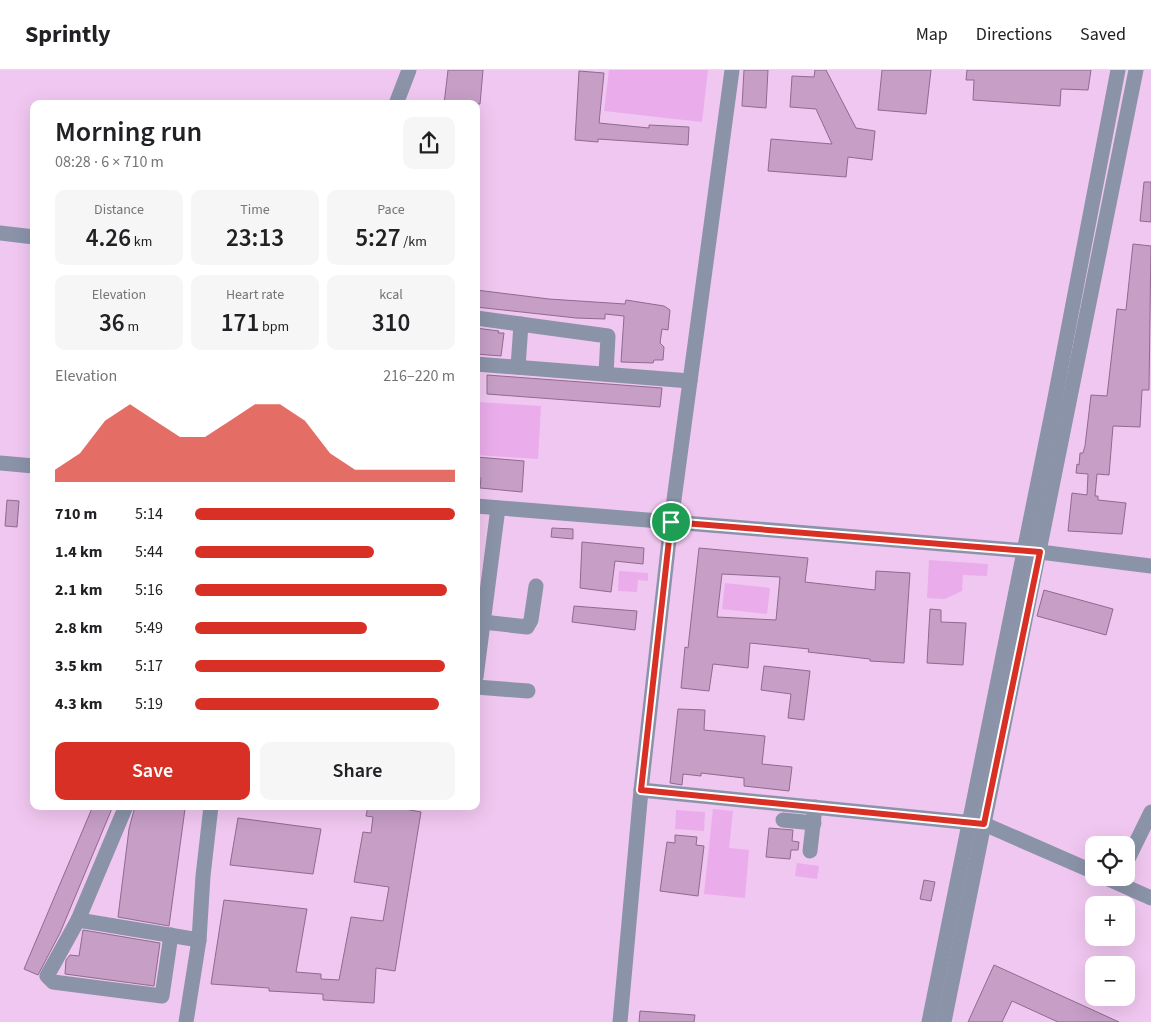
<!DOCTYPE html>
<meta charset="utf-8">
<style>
:root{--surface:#fff;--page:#f6f6f6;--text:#202124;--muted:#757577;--line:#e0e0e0;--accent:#d93025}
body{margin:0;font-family:"Source Sans 3",sans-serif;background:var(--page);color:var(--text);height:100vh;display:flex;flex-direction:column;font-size:19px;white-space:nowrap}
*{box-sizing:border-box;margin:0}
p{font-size:16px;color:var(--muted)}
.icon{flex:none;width:28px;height:28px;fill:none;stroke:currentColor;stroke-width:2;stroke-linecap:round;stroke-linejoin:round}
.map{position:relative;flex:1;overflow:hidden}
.panel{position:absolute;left:30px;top:30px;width:450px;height:710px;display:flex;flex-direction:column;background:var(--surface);border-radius:10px;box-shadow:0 5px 20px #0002}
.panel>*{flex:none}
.buttons{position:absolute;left:1085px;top:766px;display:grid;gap:10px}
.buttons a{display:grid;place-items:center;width:50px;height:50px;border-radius:10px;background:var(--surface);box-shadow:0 5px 20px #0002;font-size:25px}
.pin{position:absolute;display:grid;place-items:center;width:42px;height:42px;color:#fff;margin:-21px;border:2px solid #fff;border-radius:50%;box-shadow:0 1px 5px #0007}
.round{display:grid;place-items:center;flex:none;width:52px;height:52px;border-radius:10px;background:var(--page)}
.overview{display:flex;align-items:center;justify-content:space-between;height:85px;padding:0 25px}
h1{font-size:28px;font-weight:600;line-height:38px}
.stats{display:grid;grid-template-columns:repeat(3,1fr);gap:8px;height:85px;padding:5px 25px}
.stats div{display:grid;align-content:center;border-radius:10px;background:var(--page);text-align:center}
.stats b{font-size:25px;font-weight:600}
.stats small{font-size:14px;font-weight:400}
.stats p{font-size:14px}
.chart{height:140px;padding:10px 25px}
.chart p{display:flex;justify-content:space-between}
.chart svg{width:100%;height:90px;margin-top:5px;fill:var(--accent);opacity:.7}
.cta{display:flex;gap:10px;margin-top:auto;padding:10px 25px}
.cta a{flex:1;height:58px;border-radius:10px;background:var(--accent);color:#fff;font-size:20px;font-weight:600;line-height:58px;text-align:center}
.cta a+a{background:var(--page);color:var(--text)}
ul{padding:0 25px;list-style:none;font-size:16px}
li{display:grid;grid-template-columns:80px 60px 1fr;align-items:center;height:38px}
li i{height:12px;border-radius:6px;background:var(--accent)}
header{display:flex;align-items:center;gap:30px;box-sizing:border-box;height:70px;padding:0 25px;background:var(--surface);border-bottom:1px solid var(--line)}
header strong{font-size:24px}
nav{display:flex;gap:28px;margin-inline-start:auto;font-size:18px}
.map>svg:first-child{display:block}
</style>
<header>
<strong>Sprintly</strong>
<nav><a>Map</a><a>Directions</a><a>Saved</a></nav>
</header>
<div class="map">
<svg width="1151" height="952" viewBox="0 0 1151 952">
<rect width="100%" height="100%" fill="#f0c7f0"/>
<g fill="#ebaceb">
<polygon points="609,0 708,0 702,52 604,41"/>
<polygon points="476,332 541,336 538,389 476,385"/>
<polygon points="929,490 988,494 987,506 963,505 962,521 945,529 927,528"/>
<polygon points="619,501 648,503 648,511 638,510 637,522 618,521"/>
<polygon points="725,513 770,518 767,544 722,539"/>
<polygon points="713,739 733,741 729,778 749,780 745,828 704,824"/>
<polygon points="676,740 705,742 704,761 675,759"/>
<polygon points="797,793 819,796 817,809 795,806"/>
</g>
<g fill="#c69ec6" stroke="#8f6a8f" fill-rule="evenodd">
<polygon points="448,0 483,0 480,34 444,34"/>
<polygon points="744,0 768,0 766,38 742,36"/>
<polygon points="815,0 826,0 856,58 875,61 872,90 848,87 846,107 768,101 771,69 832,74 816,39 790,37 792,6 814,7"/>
<polygon points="882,0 931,0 926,44 878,40"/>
<polygon points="967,0 1091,0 1088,20 1061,19 1060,36 973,30 974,10 966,10"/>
<polygon points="579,1 604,3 599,53 649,58 649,55 689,57 688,75 598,69 598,72 575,70"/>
<polygon points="1144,112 1151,112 1151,152 1140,151"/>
<polygon points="1133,174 1151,176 1149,320 1142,320 1140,357 1113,356 1109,405 1097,404 1095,426 1098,426 1098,430 1126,433 1122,464 1068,461 1072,423 1087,425 1088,404 1076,403 1077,394 1079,395 1080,383 1083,383 1085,376 1091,325 1107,326 1117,239 1126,240"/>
<polygon points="476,220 549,229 625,234 626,230 664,236 670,240 668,260 662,259 660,273 664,277 663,290 654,290 653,293 621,292 624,246 605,244 605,249 576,248 476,237"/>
<polygon points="476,258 499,261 498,263 504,263 501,286 476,284"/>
<polygon points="487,305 662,318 660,337 487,324"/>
<polygon points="476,387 524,391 522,422 480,418 481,408 476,407"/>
<polygon points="7,430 19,431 17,457 5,456"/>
<polygon points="552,458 573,459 573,469 551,467"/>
<polygon points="582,472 644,478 643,494 615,491 611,522 580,518"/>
<path d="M699 478 808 488 805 512 875 520 876 501 910 503 904 593 870 591V589L808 582 809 579 750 573 748 598 713 594 709 621 681 618 685 577 688 578ZM722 504 780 507 776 550 717 547Z"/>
<polygon points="1044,520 1113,539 1106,565 1037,546"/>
<polygon points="574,536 637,541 635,560 572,552"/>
<polygon points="930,539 941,540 941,552 966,553 963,595 927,593"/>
<polygon points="764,596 810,601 804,650 788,648 791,624 761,620"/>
<polygon points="678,639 705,640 704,660 765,666 762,694 792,697 789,721 744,716 744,708 701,703 701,706 683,704 682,715 670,713"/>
<polygon points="93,736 113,736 60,863 38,905 24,899"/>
<polygon points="135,736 185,739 169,856 118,847 129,759"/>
<polygon points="368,736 388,736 421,742 395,901 376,898 374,933 323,930 323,924 269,921 269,918 211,914 224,830 307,839 296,902 321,904 321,909 339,910 351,847 383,851 389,817 354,812 363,762 371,763 373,747 366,746"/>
<polygon points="238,748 321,759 313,804 230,795"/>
<polygon points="769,758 793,760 792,771 799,772 798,780 791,780 790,789 766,787"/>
<polygon points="675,765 697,767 696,775 704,776 698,826 660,821 667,772 675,773"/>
<polygon points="924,810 935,812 931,831 920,829"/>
<polygon points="83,860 160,873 154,916 65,904 66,890 70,885 79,886"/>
<polygon points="994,895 1119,952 1058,952 1012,931 1002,952 968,952"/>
<polygon points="640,941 695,945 694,952 639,952"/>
</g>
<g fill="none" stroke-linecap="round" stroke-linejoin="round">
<g stroke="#8a93a8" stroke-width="15">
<polyline points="396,34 409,0"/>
<polyline points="0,163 34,167"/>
<polyline points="476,248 608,266 606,304"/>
<polyline points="476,294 690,311"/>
<polyline points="518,297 521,254"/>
<polyline points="0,393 34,396"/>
<polyline points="476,436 1040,482 1151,496"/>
<polyline points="483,552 527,557 531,550 536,516"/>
<polyline points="476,607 498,438"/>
<polyline points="476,617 528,621"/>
<polyline points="641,720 984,754 1094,802"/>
<polyline points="126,736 78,850 199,870"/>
<polyline points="783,750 814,753"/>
<polyline points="810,781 815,737"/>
<polyline points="1126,793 1151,742"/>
<polyline points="1106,808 1151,828"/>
<polyline points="78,850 47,906 53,912 162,926 171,865"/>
<polyline points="186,952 199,870 203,806 211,736"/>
<polyline points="620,952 641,720 671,452 732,0"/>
<polyline points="929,952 1054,333 1118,0"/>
<polyline points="944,952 1136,0"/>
</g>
</g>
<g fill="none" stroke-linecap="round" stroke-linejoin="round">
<defs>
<polygon id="route" points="671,452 1040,482 984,754 641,720"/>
</defs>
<use href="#route" stroke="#fff" stroke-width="10"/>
<use href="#route" stroke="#d93025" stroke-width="6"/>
</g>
</svg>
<div class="buttons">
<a><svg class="icon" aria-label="locate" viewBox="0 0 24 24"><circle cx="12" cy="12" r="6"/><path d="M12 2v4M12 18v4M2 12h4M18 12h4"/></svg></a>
<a>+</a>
<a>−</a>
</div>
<div class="pin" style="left:671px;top:452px;background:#1e9e55"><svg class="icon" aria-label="arrive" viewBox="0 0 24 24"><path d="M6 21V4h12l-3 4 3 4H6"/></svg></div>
<section class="panel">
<div class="overview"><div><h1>Morning run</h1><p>08:28 · 6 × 710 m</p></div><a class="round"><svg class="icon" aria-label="share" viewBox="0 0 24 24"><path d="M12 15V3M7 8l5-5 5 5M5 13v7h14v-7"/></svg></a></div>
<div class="stats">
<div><p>Distance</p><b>4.26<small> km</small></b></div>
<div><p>Time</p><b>23:13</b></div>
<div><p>Pace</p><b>5:27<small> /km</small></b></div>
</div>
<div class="stats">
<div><p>Elevation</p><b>36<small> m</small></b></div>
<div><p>Heart rate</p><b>171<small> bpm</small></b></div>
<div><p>kcal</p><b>310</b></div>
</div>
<div class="chart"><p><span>Elevation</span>216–220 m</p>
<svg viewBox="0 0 160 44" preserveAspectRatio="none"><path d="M0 44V38L10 30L20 14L30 6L40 14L50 22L60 22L70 14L80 6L90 6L100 14L110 30L120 38L130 38L140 38L150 38L160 38V44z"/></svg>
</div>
<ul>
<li><b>710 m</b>5:14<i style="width:100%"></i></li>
<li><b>1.4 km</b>5:44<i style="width:69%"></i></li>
<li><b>2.1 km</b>5:16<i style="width:97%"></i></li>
<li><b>2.8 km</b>5:49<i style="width:66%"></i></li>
<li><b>3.5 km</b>5:17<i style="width:96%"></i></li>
<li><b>4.3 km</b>5:19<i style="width:94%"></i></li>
</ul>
<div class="cta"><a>Save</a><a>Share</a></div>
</section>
</div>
